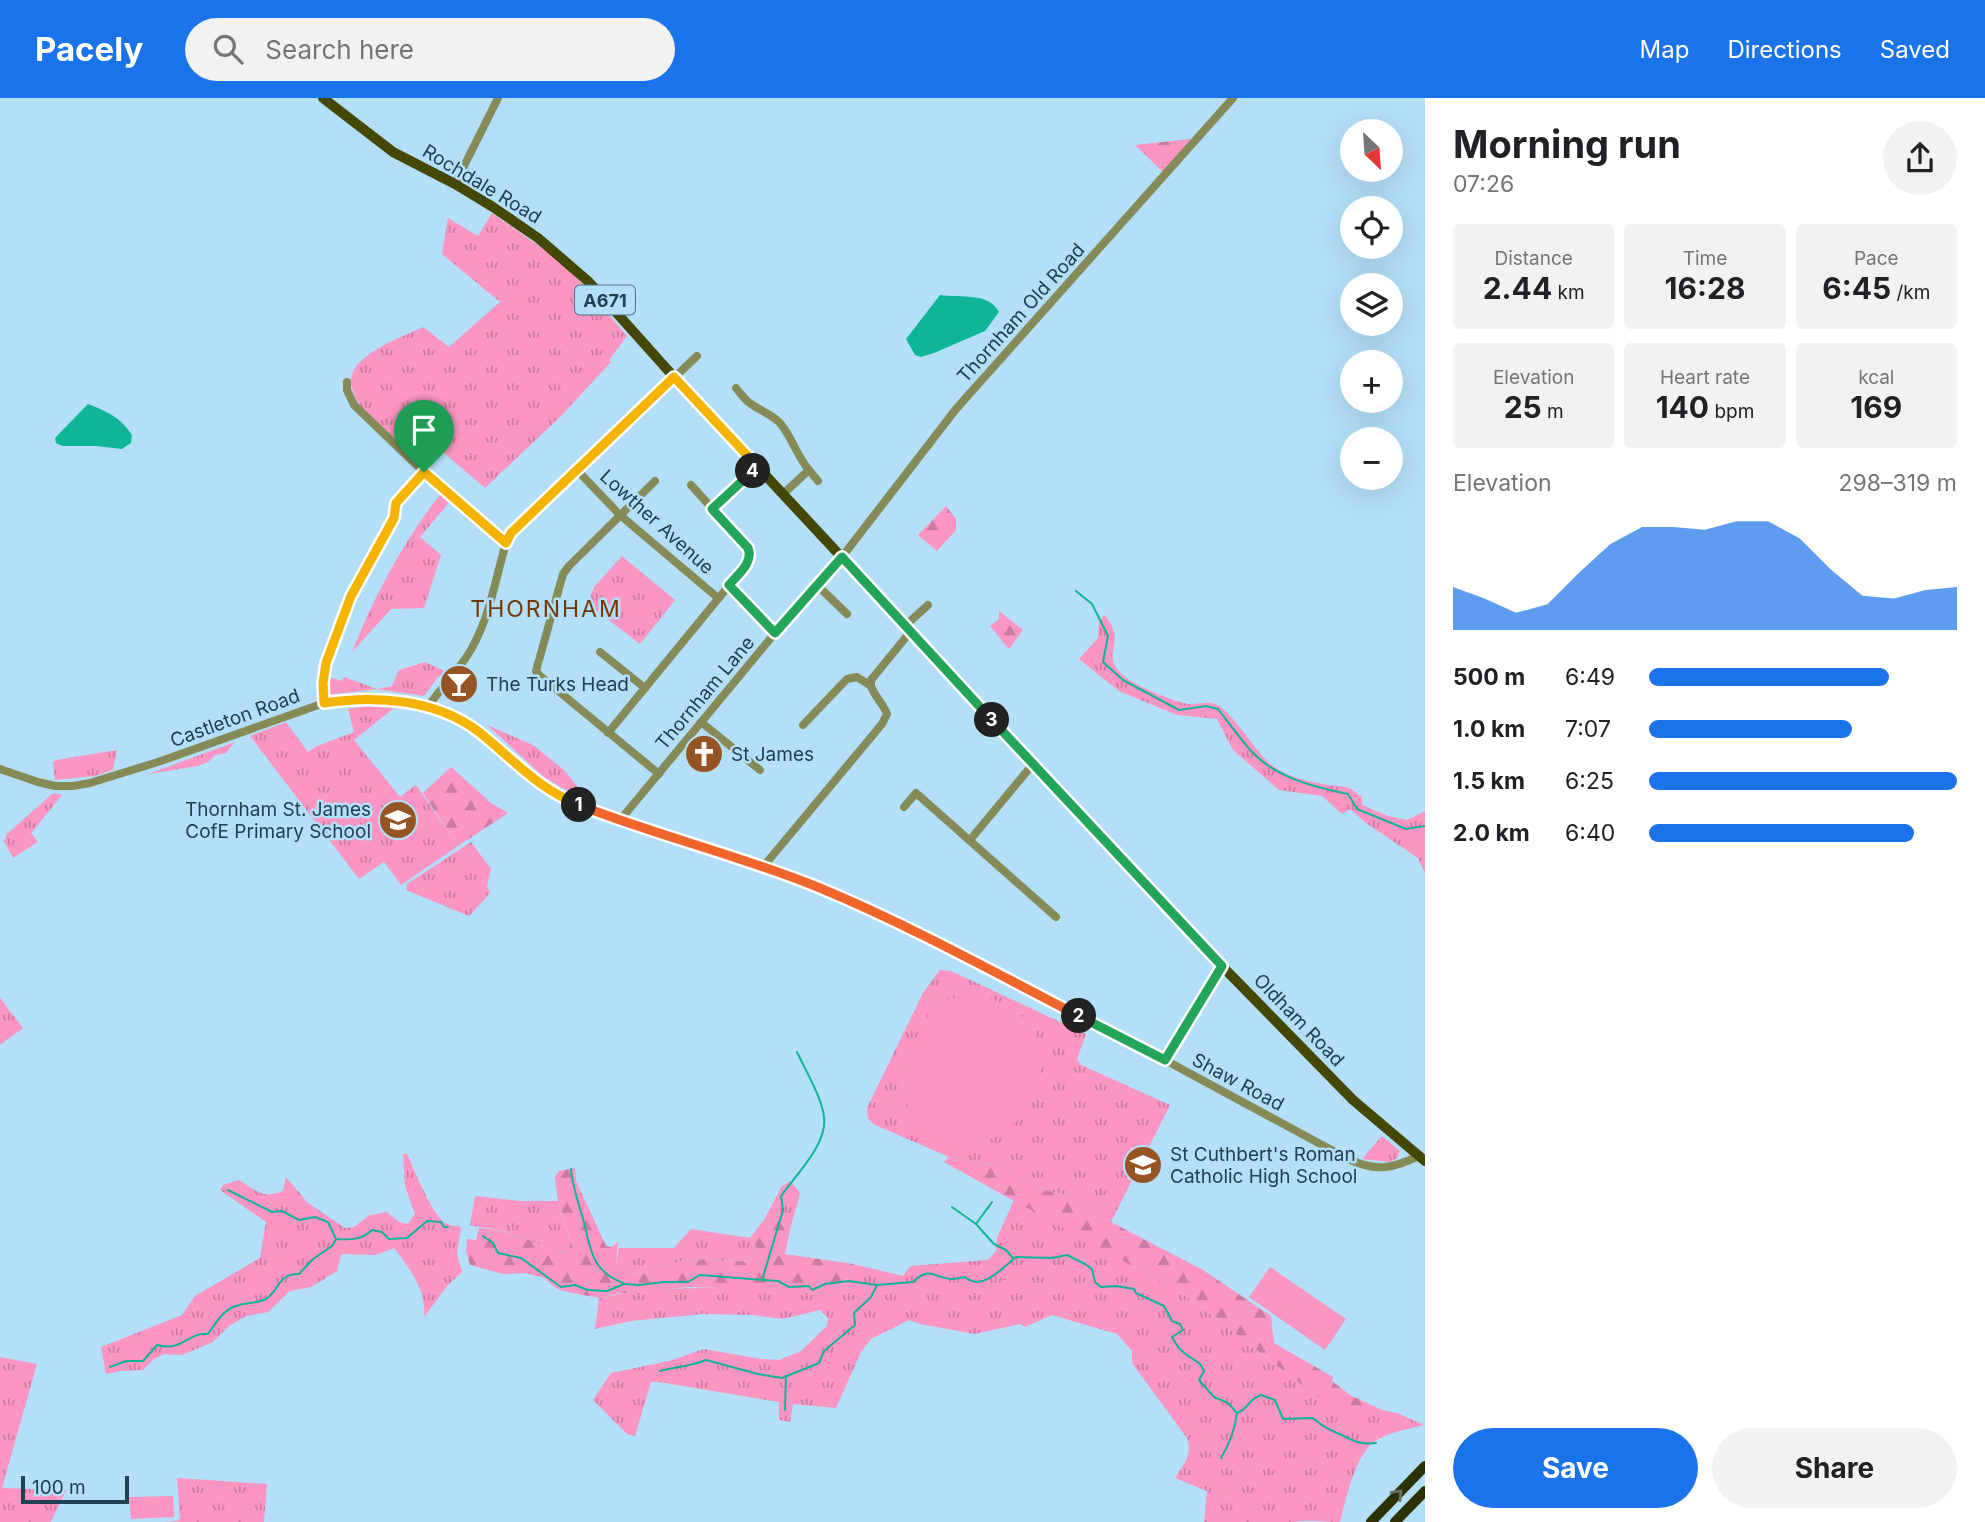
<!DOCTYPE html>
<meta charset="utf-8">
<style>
:root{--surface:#fff;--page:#f2f2f2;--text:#202124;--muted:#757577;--accent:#1a73e8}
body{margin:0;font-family:Inter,sans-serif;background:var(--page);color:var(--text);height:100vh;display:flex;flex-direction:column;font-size:26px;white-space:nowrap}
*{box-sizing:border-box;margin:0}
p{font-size:23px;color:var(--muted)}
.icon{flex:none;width:38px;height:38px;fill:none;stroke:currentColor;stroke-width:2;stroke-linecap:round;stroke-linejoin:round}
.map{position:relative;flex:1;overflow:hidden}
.panel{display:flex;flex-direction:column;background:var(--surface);width:560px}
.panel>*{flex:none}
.needle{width:46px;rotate:155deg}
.tools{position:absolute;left:1340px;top:21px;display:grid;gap:14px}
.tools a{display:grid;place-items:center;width:63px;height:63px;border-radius:50%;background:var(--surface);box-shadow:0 7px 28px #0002;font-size:35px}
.scale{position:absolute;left:21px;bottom:18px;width:108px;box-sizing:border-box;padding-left:7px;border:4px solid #214152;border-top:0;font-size:19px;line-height:24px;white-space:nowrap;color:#214152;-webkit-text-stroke:5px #b3dff8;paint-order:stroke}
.pin{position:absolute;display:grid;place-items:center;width:60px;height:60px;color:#fff;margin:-72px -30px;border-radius:50% 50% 50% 0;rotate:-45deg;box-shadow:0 0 7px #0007}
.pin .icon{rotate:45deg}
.km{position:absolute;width:35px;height:35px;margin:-18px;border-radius:50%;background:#222;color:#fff;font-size:19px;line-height:35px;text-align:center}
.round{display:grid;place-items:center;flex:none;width:74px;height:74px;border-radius:37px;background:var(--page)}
.headline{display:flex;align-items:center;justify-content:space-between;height:119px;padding:0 28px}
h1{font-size:38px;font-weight:700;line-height:52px}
.figures{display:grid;grid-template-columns:repeat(3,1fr);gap:10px;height:119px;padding:7px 28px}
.figures div{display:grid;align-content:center;border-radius:7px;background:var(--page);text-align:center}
.figures b{font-size:30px;font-weight:700}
.figures small{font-size:19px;font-weight:400}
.figures p{font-size:19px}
.chart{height:196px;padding:14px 28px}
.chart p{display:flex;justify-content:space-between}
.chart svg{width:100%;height:126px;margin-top:7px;fill:var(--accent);opacity:.7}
.primary-button{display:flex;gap:14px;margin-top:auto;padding:14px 28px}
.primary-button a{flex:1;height:80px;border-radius:42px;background:var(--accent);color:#fff;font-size:28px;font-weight:700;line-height:80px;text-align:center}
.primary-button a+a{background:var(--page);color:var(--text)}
ul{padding:0 28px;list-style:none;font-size:23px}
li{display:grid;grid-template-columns:112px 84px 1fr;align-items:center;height:52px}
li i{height:18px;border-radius:9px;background:var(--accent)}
header{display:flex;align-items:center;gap:42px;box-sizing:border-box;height:98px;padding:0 35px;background:var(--accent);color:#fff}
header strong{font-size:33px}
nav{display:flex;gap:38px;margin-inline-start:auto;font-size:24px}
.search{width:490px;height:63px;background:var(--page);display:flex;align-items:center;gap:18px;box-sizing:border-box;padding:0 24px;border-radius:38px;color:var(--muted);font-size:26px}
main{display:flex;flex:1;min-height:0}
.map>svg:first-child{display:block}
</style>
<header>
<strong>Pacely</strong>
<div class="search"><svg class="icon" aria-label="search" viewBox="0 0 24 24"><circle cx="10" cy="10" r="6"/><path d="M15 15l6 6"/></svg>Search here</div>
<nav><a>Map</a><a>Directions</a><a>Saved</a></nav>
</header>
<main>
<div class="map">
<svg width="1425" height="1424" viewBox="0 0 1425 1424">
<defs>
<pattern id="grass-tufts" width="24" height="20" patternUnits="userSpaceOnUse" patternTransform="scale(1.75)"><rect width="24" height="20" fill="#fb95c1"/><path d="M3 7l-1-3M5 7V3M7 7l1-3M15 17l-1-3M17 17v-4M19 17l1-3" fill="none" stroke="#cb7b9f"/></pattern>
<pattern id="forest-firs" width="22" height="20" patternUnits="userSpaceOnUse" patternTransform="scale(1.75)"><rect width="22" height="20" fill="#fb95c1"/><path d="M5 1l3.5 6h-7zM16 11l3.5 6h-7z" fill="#cb7b9f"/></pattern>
</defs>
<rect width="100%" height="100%" fill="#b3dff8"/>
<g fill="url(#grass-tufts)">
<path d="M492 115 549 155 576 179 627 238 609 262 611 264 562 317 485 390 436 348 421 365 360 308C356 300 351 292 351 282 352 256 403 239 423 229L449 249 500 204 442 156 448 120 478 138Z"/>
<path d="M443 393 452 401 420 439 441 457 424 510 391 511 352 554C375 496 404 442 443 393Z"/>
<polygon points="622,458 675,502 640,546 588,506 594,489"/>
<path d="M1104 517C1127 541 1104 553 1117 571 1126 585 1172 603 1188 606 1197 607 1207 603 1215 606 1230 610 1256 656 1273 668 1289 680 1308 683 1328 687 1334 688 1343 688 1349 690 1353 692 1358 697 1362 699V707L1388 718 1407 722 1425 713V775L1418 760 1366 725 1350 711 1342 716 1322 698 1279 692 1233 652 1217 621 1177 617 1119 593 1079 561 1098 540 1099 525Z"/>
<polygon points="425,564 447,574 438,579 424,598 376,591 328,597 325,591 325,578 342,583 344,579 377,591 392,588 399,572"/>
<polygon points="365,608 394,610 354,642 400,699 416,687 458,748 401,787 384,764 359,781 250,638 286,624 308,654 317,648 354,634 348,611"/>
<polygon points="487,627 533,647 564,672 587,700 564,691 544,679"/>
<polygon points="235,644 226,655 215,657 208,664 198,668 148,676"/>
<polygon points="117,652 113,672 95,678 55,682 53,664 56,662"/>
<polygon points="53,695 62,697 31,735 38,744 13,760 4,743 7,736"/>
<polygon points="471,744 491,771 487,788 490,795 469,818 406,792 407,786"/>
<polygon points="940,872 951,873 1086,936 1077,961 1081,967 1170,1007 1111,1124 1067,1098 1032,1088 1003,1069 949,1059 873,1026 868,1020 867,1010 923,895"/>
<polygon points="0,900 23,930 0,947"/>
<polygon points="1382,1038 1400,1053 1397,1060 1390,1064 1362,1061"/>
<path d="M403 1056H407C414 1071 432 1117 445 1125 449 1127 456 1128 461 1129L457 1156 462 1174 448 1187 424 1219C427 1193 409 1169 394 1150L376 1157 341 1156 337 1173 311 1189 290 1193 268 1214 246 1218 229 1228 213 1244 182 1257 164 1256 154 1261 143 1272 120 1273 106 1276 101 1249 182 1217 195 1198 260 1160 266 1124 220 1092 223 1087 239 1082C257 1093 262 1101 283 1093L286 1079 308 1105 345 1130 354 1129 370 1117 387 1114 399 1124 408 1126 415 1116 405 1088Z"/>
<polygon points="790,1083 800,1095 790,1132 776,1121 764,1122 782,1088"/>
<path d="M475 1098 520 1103H558L570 1140 569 1153 558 1156C540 1146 513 1134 493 1131 484 1129 478 1129 470 1127Z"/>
<path d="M1014 1102 1188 1199 1319 1300 1361 1321 1382 1312 1397 1315 1424 1327C1408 1331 1389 1334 1375 1343 1355 1357 1346 1401 1340 1424 1327 1424 1306 1421 1295 1424H1204L1207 1393 1175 1380C1184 1366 1193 1356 1187 1340L1132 1265V1253L1117 1236 1052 1217 1025 1229 1020 1226 974 1236 920 1226 909 1222 871 1241 861 1254 836 1310 793 1306 790 1324 779 1322V1304L659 1284H651L635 1338 627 1336 593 1302 611 1275 669 1263 704 1251 761 1261 779 1262 801 1253 827 1228 828 1220 820 1212 782 1221 753 1217 703 1216 631 1223 595 1231 599 1200C646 1189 694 1190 741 1190 775 1191 810 1189 845 1188L853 1166 903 1178 910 1168 988 1162 996 1153 997 1140Z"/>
<polygon points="691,1131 750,1140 756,1149 750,1164 708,1161 683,1162 649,1176 622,1175 616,1165 619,1150 674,1150"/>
<polygon points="0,1259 37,1266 2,1390 66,1392 51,1424 0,1424"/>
<polygon points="177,1380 267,1386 264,1424 164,1424 177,1423 180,1420"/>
</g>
<g fill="url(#forest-firs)">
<polygon points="1191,41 1163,74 1135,47"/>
<polygon points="946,408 956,421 956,432 937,453 918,437"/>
<polygon points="999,513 1023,532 1009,551 990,528 999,521"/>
<polygon points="451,669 491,705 508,715 458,748 423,695"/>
<polygon points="949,1059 1003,1069 1032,1088 1067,1098 1111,1124 1203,1172 1271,1218 1274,1245 1333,1279 1332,1283 1350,1297 1382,1312 1361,1322 1319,1300 1188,1199 944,1064"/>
<path d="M575 1070 576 1083 606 1148 612 1149 618 1144 616 1165 623 1175 649 1176 683 1162 708 1161 750 1164 756 1149 750 1140 764 1122 776 1121 790 1132 785 1156 853 1166 845 1188 810 1193 689 1189 615 1196 599 1200 563 1193 554 1189 545 1180 525 1175 503 1176 470 1167 466 1153 467 1141 476 1142 479 1130C506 1131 535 1143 558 1156L569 1153 570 1139 558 1103 555 1079 559 1073Z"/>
</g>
<g fill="#fb95c1">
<polygon points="950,900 990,900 1016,912 1036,937 1041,975 1017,1023 998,1038 972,1049 949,1046 927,1033 908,1010 900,985 911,951 930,916"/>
<polygon points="1270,1169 1346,1221 1325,1252 1249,1199"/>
<polygon points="173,1398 174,1419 131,1421 129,1399"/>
</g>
<g fill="#0fb594">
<path d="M940 197C960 200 989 194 999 214L985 233 934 255 921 259 915 257 906 241Z"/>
<path d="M88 306C107 313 121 320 132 337L131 345 122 351 96 348H62L56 345 55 340Z"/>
</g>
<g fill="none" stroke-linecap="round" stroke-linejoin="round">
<g stroke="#0fb594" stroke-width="2">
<path d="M1076 493 1092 506 1108 538 1103 564 1123 582 1179 612 1206 608 1218 611C1229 625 1240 641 1252 654 1277 680 1314 689 1348 696L1357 711 1406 731 1425 728"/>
<path d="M571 1071C572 1087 577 1099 581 1114 591 1145 587 1171 623 1185"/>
<path d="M228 1092 272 1114 282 1113 299 1122 315 1119 328 1124 336 1141C350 1142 362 1142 372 1132L382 1134 389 1141 407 1140 427 1123 441 1124 444 1129H448"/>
<polyline points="952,1109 976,1126 994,1146 1006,1152 1013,1160"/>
<polyline points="976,1126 992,1104"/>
<path d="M483 1138 493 1145 498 1155 521 1160 561 1189 575 1187 588 1192 607 1193 624 1186 639 1187 664 1184H688L700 1177 778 1183 789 1189 809 1188 812 1192 825 1186 849 1183 877 1187 913 1184C930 1167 935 1181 953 1181 957 1181 961 1179 965 1179 982 1194 1002 1170 1016 1159L1052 1160 1067 1157 1085 1166 1092 1171 1095 1184 1101 1189 1116 1188 1134 1191 1136 1195 1164 1208 1172 1223 1180 1226 1183 1232 1172 1239C1175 1245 1181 1253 1187 1257 1195 1263 1200 1263 1204 1273L1199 1282 1214 1299 1228 1305 1237 1315C1249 1311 1247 1302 1261 1297L1275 1302 1283 1321 1313 1320C1322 1328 1326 1330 1337 1335 1354 1342 1356 1347 1376 1345"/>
<path d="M765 1183 763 1179 783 1112 781 1098C795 1078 828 1046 824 1019 822 1000 805 971 797 954"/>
<path d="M110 1269 126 1263H143L157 1247C183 1254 188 1234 208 1236 216 1225 224 1210 239 1207 247 1205 258 1205 266 1201 280 1192 277 1176 299 1176L313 1161 332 1148 336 1141"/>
<path d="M660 1273C675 1269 692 1268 706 1262L758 1276 782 1280 819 1265 824 1253 855 1227 854 1215 871 1199 877 1187"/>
<polyline points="785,1312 786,1278"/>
<path d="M1221 1360C1230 1345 1235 1332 1237 1315"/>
</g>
<g stroke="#858a56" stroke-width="8">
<polyline points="455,86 498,0"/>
<polyline points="347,284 347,292 354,307 424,374 506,445"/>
<path d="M736 290C740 295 745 302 751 306 761 313 771 316 779 324 792 338 796 357 809 372L783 396"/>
<polyline points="576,371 620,417 718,500"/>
<polyline points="809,372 818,383"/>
<polyline points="655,383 569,468 563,476 536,573 539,577 659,676"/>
<polyline points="711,411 758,369"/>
<polyline points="729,487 775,535"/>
<polyline points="817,487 847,516"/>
<polyline points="906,527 928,507"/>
<polyline points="600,554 645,590"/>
<polyline points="324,605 322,585 326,565 351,498 395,420 396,405 424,374"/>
<path d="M427 610C442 588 461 571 473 548 490 517 496 479 506 445L511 435 697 258"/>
<polyline points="701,624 760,672"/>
<polyline points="803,627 847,581 857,579 871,588 871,582 911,533"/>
<polyline points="608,635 750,462 751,456 748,450 691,387"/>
<path d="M0 671 38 684 55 688H73L90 685 158 664 324 605 363 600 390 601 413 605 451 618 471 629 545 691 567 702 676 741 763 769 820 790 874 814 1165 962 1348 1061C1377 1074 1391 1071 1419 1058"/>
<polyline points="904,709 916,695 1056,819"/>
<polyline points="621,721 775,535 842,459 956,311 1233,0"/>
<polyline points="970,742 1033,666"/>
<path d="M763 769 882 626 887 616C883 605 874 598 871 588"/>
<polyline points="1165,962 1222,868"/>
</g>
<polyline stroke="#444804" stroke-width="10" points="323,0 393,54 455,86 493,109 538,140 589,184 674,279 1222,868 1353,1002 1425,1063"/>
<g stroke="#2d3001" stroke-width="10">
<polyline points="1371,1424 1425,1368"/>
<polyline points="1395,1424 1425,1393"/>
</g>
</g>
<defs><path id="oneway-chevron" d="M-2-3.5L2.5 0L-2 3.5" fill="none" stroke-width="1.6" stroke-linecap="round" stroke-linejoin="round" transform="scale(1.75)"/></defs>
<use stroke="#637664" href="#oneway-chevron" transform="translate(1398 1396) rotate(-46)"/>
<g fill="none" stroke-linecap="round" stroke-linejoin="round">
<defs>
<path id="split-1" d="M424 374 396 405 394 420 351 498 326 565 323 585 324 605C376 597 436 601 479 634 513 661 537 690 579 707"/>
<path id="split-2" d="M579 707C658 738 742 758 820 790 909 827 994 874 1079 918"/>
<polyline id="split-3" points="992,622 1222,868 1165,962 1079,918"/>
<path id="split-4" d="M753 373 712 411 748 450C754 465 737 477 729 487L775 535 842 459 992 622"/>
<polyline id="split-5" points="424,374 506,445 511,435 674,279 758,369 753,373"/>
</defs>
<use href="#split-1" stroke="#fff" stroke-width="14"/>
<use href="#split-2" stroke="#fff" stroke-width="14"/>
<use href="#split-3" stroke="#fff" stroke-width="14"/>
<use href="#split-4" stroke="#fff" stroke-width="14"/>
<use href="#split-5" stroke="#fff" stroke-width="14"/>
<use href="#split-1" stroke="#f5b400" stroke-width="9"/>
<use href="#split-2" stroke="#f0652b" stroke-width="9"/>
<use href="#split-3" stroke="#22a559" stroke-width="9"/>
<use href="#split-4" stroke="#22a559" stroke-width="9"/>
<use href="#split-5" stroke="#f5b400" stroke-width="9"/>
</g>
<defs>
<symbol id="bar-disc" viewBox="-11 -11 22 22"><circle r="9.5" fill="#975423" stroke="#b3dff8"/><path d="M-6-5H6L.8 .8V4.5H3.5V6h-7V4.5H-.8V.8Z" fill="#fff"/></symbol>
<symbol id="church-disc" viewBox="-11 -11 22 22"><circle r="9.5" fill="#975423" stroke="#b3dff8"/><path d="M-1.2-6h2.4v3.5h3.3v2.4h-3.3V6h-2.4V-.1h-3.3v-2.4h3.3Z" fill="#fff"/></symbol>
<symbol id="school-disc" viewBox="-11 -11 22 22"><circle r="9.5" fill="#975423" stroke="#b3dff8"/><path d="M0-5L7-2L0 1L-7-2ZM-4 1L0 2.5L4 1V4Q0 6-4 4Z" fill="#fff"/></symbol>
</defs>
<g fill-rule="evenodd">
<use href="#bar-disc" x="437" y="564" width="44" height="44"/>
<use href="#church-disc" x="682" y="634" width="44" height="44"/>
<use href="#school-disc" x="376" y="700" width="44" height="44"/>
<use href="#school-disc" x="1121" y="1045" width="44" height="44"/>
</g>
<g text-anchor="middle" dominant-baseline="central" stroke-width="5" stroke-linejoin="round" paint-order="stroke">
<rect fill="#b3dff8" stroke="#4d7084" stroke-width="2" x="575" y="187.5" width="60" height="29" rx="5"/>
<g font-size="18" font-weight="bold" fill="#214152">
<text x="605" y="202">A671</text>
</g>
<g font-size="19" fill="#214152" stroke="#b3dff8">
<text transform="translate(482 86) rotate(31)">Rochdale Road</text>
<text transform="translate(1021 215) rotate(-48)">Thornham Old Road</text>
<text transform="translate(657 424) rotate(42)">Lowther Avenue</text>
<text transform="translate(705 595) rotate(-50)">Thornham Lane</text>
<text transform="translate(235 620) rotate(-20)">Castleton Road</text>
<text transform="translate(1299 922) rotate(46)">Oldham Road</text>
<text transform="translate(1238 984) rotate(28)">Shaw Road</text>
</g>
<g font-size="19" fill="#214152" stroke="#b3dff8" text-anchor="start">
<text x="486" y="586">The Turks Head</text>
<text x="731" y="656">St James</text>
<text x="371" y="711" text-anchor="end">Thornham St. James<tspan x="371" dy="22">CofE Primary School</tspan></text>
<text x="1170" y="1056">St Cuthbert's Roman<tspan x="1170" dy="22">Catholic High School</tspan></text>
</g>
<g font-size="23" letter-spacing="2" fill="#713704" stroke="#b3dff8">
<text x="546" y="511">THORNHAM</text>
</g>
</g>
</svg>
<div class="tools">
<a><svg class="needle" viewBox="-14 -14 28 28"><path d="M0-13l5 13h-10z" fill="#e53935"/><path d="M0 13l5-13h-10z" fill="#757577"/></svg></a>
<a><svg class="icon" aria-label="locate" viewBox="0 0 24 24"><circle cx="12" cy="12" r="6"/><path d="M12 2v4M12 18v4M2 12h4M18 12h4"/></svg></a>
<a><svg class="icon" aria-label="layers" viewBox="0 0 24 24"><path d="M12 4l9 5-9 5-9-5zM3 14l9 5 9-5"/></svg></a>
<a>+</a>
<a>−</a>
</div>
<div class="scale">100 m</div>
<div class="pin" style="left:424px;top:374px;background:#1e9e55"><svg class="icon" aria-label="arrive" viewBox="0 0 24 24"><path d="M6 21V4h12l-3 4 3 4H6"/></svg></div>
<b class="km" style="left:579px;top:707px">1</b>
<b class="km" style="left:1079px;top:918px">2</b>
<b class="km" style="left:992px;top:622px">3</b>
<b class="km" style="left:753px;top:373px">4</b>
</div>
<section class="panel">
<div class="headline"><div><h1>Morning run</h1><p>07:26</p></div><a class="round"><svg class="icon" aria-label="share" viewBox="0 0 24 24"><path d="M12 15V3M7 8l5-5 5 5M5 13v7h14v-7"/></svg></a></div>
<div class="figures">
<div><p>Distance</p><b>2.44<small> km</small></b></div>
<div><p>Time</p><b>16:28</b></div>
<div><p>Pace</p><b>6:45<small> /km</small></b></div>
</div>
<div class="figures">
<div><p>Elevation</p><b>25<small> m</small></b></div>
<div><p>Heart rate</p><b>140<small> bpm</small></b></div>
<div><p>kcal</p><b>169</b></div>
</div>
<div class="chart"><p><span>Elevation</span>298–319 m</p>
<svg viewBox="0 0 160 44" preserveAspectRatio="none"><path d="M0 44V29L10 33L20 38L30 35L40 24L50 14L60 8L70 8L80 9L90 6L100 6L110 12L120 23L130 32L140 33L150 30L160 29V44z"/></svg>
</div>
<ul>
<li><b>500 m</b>6:49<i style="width:78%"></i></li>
<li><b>1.0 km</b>7:07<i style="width:66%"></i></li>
<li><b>1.5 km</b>6:25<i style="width:100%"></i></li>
<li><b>2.0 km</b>6:40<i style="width:86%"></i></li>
</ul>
<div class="primary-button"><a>Save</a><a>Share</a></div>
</section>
</main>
